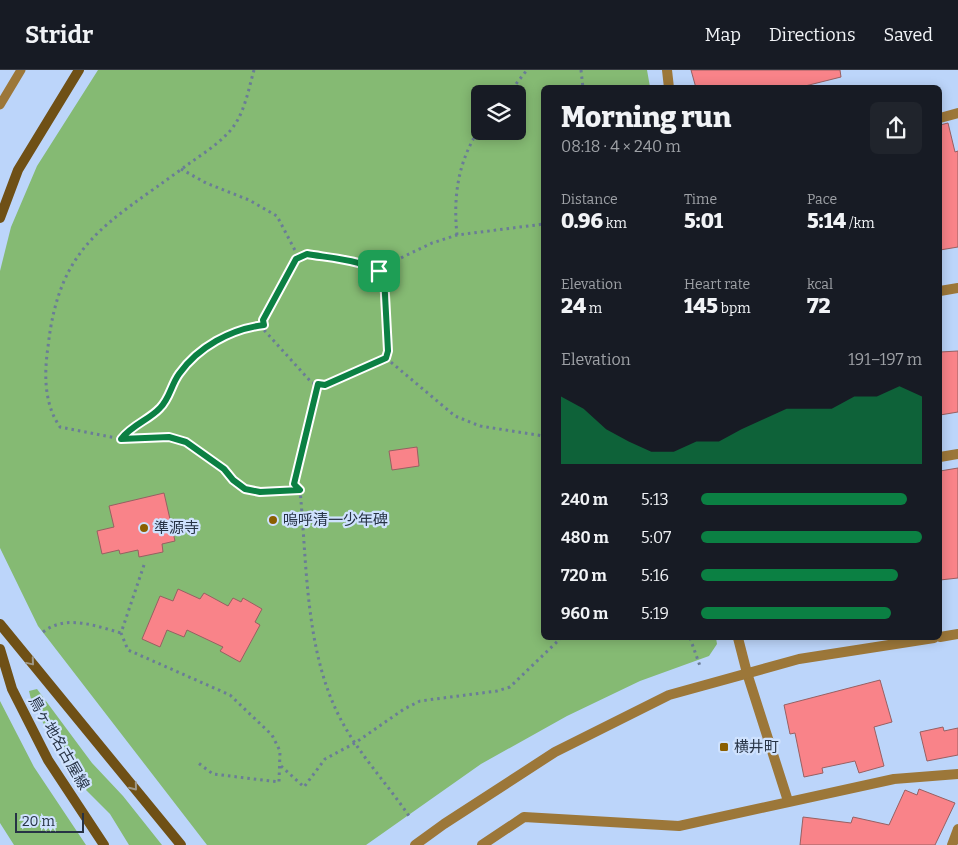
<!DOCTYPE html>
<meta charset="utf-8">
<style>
:root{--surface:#171b24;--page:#20242c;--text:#f1f3f6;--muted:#9ea1a6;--line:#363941;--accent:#0b8043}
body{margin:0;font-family:Bitter,"Noto Sans JP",serif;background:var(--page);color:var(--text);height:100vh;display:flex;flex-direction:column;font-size:19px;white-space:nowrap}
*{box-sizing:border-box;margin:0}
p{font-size:16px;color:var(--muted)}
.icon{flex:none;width:28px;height:28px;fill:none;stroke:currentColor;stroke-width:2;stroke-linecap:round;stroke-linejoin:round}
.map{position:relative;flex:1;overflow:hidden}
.details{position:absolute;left:541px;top:15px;width:401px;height:555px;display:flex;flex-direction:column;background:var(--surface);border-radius:8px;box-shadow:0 2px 12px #0003}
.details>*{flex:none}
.tools{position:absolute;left:471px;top:15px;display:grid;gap:10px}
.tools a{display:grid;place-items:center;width:55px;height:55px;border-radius:8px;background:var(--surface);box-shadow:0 2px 12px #0003;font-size:25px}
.scale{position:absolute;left:15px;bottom:12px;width:69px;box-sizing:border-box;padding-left:5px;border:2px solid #273345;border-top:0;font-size:14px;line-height:18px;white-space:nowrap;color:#273345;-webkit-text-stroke:4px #cfe2fe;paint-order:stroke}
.pin{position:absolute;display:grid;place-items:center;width:42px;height:42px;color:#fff;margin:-21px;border-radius:10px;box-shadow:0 2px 8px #0006}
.round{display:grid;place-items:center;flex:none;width:52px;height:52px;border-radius:8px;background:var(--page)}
.headline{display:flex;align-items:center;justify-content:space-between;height:85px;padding:0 20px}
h1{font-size:28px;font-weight:800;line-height:38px}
.metrics{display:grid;grid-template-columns:repeat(3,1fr);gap:8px;height:85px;padding:5px 20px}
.metrics div{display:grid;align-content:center}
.metrics b{font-size:21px;font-weight:800}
.metrics small{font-size:14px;font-weight:400}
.metrics p{font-size:14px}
.chart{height:140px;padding:10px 20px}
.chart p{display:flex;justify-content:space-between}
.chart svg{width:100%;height:90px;margin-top:5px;fill:var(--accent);opacity:.7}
ul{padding:0 20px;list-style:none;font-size:16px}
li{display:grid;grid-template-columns:80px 60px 1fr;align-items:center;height:38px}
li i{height:12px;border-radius:6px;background:var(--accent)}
header{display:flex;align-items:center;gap:30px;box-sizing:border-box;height:70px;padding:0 25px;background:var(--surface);border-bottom:1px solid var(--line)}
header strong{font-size:24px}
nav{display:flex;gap:28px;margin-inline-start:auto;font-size:18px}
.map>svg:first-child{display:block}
</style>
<header>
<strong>Stridr</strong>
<nav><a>Map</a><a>Directions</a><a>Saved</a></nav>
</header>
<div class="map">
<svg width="958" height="775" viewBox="0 0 958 775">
<rect width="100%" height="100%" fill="#bcd5fa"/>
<g fill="#85ba73" fill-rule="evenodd">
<path d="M98 0H647L650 17 544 18V568H716L717 574 709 586 640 611 567 646 481 694 366 775H207L38 556 0 478V201L11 157 37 96ZM480 24H518V61H480Z"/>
<polygon points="37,619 92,693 123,726 162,775 129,775 110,744 74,708 32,633 29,621"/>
<polygon points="0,631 34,697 86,775 14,775 0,753"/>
</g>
<g fill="#f98389" stroke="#976062">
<polygon points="691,0 840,0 841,7 797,18 696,18"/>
<polygon points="948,53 955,82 958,81 958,177 940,180 940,55"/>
<polygon points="958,281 958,342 940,345 940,282"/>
<polygon points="417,377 419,396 392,400 389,381"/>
<polygon points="958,398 958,508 940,510 940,401"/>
<polygon points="164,423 175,471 162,474 163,482 139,487 138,480 120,484 119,480 102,484 97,461 114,457 109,436"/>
<polygon points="178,519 200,529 204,523 228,536 233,528 241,532 243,528 262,539 255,552 260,555 240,592 220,581 223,577 187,560 184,567 167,560 160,577 142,569 160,526 173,531"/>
<polygon points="880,610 892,652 874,657 884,696 859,703 855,691 822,698 823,703 804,707 795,663 790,664 784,635"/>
<polygon points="943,657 944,661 958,658 958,685 927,691 920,662"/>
<polygon points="919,719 955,733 935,775 800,775 803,747 851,753 853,747 889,755 905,720 917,725"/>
</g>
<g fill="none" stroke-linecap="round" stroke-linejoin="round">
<g stroke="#6a7c97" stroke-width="3" stroke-dasharray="2.5 4" stroke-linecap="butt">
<path d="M254 0C248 21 244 47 228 63 216 76 198 87 183 98 107 154 59 174 48 277 44 304 44 334 60 357L121 369 169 367 186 372 199 380 224 399 233 410 245 419 260 422 300 420"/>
<polyline points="581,0 583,18"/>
<polyline points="508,24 527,0"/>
<polyline points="181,99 206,113 249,130 277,146 299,188"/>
<path d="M457 165C453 126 458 91 480 58"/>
<path d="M307 184C329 188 369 190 384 206L387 281 386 288 325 315 312 313 264 260 263 250 296 189Z"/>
<polyline points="379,201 384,196 432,173 457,165 544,154"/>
<polyline points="386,288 455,346 480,356 544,366"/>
<path d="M318 314 294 414 300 420C307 493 305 579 339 646 358 684 388 714 411 749"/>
<path d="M122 368C133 355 150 350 160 337 169 327 171 314 179 304 199 277 231 259 264 255"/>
<polyline points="144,495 121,563 128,580 230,625 272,665 280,681 279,712 213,704 197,692"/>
<path d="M43 562C66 544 96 556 121 563"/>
<polyline points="690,568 700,596"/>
<polyline points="281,696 304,717 325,689 355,673 404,639 420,631 497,621 510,617 561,568"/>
</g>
<polyline stroke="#9c7739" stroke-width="9" points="0,35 21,0"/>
<g stroke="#9c7739" stroke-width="10">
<polyline points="667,0 669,18"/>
<polyline points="940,221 958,218"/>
<polyline points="940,387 958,384"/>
<polyline points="747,603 788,731"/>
<polyline points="482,775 524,747 679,756 894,709 958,704"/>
<polyline points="952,775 958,759"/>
</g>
<g stroke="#9c7739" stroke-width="10">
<polyline points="940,48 958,43"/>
<polyline points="940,567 958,564"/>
<polyline points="738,568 747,603"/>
<polyline points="415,775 444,754 555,682 669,625 799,589 934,568"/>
</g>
<g stroke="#6f5016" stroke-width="10">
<polyline points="0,148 18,100 79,0"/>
<polyline points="0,554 181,775"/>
<polyline points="0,579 12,619 48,690 104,775"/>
</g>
</g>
<defs><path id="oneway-chevron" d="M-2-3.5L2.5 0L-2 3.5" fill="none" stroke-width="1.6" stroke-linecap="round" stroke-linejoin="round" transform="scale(1.25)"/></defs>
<g stroke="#9f998a">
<use href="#oneway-chevron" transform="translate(31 592) rotate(50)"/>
<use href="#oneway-chevron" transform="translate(134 717) rotate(51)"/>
</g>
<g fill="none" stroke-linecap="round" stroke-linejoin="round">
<defs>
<path id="route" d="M307 184C329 188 369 190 384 206L388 281 386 288 325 315 318 314 294 414 300 420 260 422 245 419 233 410 224 399 186 372 169 367 121 369C133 354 149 350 160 338 170 328 171 315 179 304 198 277 231 259 264 255L263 250 296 189Z"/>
</defs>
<use href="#route" stroke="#fff" stroke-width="10"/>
<use href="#route" stroke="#0b8043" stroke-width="6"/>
</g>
<g fill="#8a5f01" stroke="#cfe2fe" stroke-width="2">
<circle cx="273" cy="450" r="5"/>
<circle cx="144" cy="458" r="5"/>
<rect x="719" y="672" width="10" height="10" rx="2.5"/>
</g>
<g text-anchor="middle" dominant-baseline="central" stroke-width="4.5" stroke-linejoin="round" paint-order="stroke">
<g font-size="15" fill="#273345" stroke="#cfe2fe" text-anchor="start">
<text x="283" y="450">嗚呼清一少年碑</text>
<text x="154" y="458">準源寺</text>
<text x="734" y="677">横井町</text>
</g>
<g font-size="15" fill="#273345" stroke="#cfe2fe">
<text transform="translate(59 673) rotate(60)">鳥ヶ地名古屋線</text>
</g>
</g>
</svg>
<div class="tools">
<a><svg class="icon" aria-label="layers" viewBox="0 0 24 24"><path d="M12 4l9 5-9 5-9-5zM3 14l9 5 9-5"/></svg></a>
</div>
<div class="scale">20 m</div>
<div class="pin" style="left:379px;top:201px;background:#1e9e55"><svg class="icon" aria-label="arrive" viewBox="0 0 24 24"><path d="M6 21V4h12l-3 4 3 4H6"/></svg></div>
<section class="details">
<div class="headline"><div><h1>Morning run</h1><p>08:18 · 4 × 240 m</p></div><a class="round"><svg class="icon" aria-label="share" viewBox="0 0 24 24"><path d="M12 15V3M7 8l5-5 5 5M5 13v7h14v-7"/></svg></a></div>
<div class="metrics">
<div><p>Distance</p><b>0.96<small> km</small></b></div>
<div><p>Time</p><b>5:01</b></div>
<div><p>Pace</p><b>5:14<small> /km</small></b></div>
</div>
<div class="metrics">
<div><p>Elevation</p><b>24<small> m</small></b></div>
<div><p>Heart rate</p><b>145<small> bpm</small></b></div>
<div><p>kcal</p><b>72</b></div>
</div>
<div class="chart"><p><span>Elevation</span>191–197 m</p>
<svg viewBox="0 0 160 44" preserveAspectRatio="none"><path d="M0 44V11L10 17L20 27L30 33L40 38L50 38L60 33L70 33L80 27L90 22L100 17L110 17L120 17L130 11L140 11L150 6L160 11V44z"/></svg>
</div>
<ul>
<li><b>240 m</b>5:13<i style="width:93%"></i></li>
<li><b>480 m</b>5:07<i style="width:100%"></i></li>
<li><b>720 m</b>5:16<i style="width:89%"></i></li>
<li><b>960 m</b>5:19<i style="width:86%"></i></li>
</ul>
</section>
</div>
